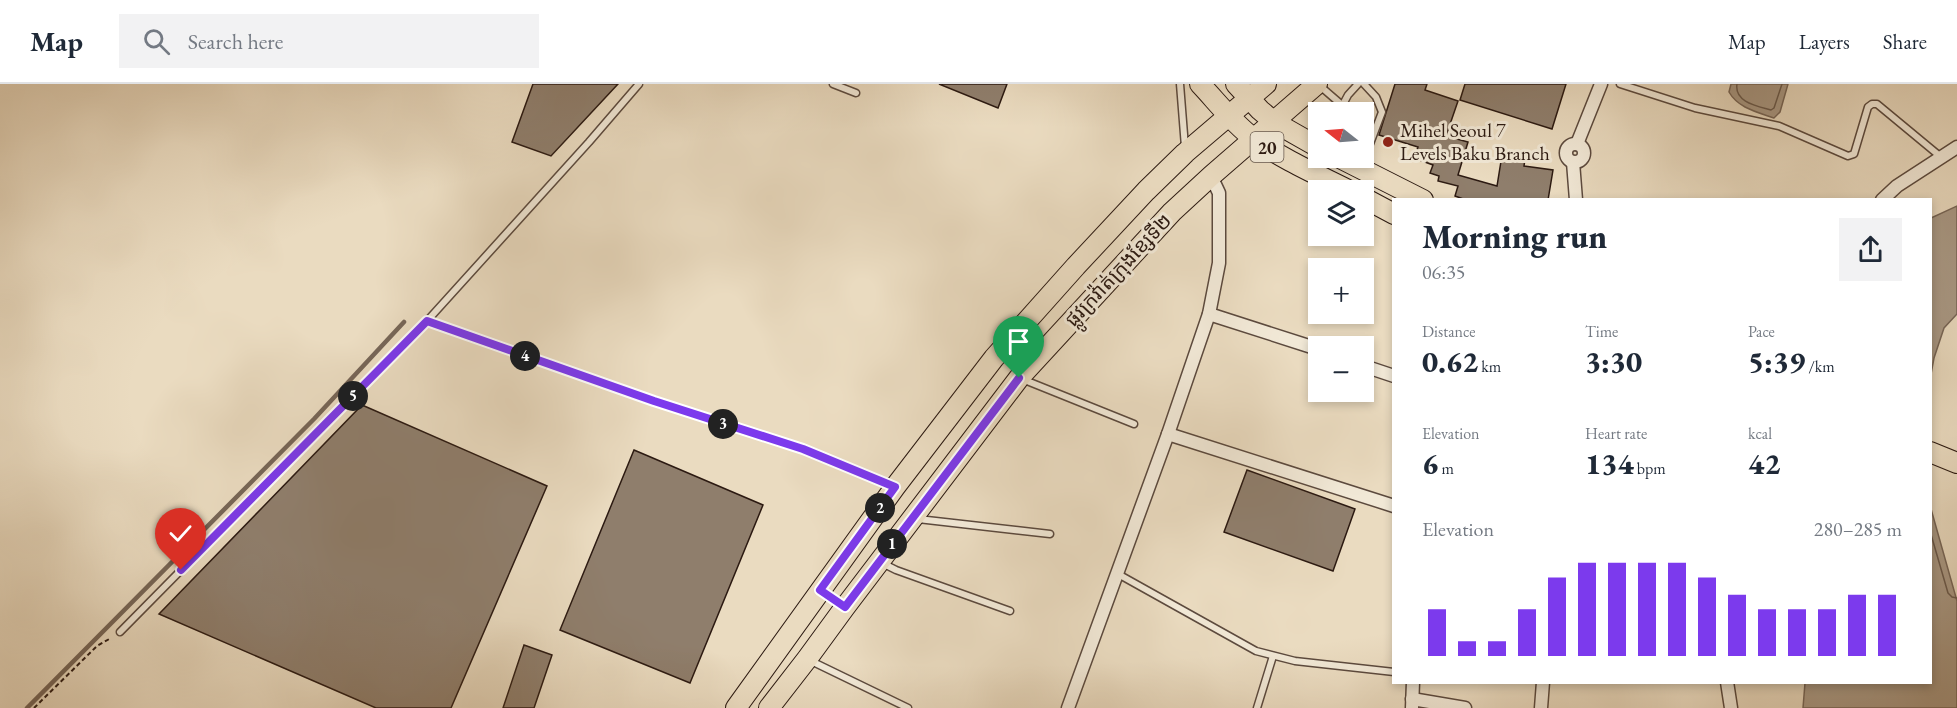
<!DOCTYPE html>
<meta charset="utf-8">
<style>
:root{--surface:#fff;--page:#f2f2f3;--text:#1f2937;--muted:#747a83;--line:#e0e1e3;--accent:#7c3aed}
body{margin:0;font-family:"EB Garamond","Noto Sans Khmer",serif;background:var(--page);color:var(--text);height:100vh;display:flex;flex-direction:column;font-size:22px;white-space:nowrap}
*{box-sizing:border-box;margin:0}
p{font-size:20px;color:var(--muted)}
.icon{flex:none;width:33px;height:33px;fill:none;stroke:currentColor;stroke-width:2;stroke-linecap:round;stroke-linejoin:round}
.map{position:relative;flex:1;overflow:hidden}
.details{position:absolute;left:1392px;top:114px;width:540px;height:486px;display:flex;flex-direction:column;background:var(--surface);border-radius:0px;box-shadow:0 3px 9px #0003}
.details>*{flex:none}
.needle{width:39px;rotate:287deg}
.fabs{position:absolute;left:1308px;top:18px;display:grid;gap:12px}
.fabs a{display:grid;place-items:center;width:66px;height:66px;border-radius:0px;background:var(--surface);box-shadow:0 3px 9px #0003;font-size:30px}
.pin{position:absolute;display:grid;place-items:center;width:51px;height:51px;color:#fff;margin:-62px -26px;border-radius:50% 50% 50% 0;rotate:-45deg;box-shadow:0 0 6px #0007}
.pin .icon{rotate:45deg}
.km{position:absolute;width:30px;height:30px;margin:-15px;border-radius:50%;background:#222;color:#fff;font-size:16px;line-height:30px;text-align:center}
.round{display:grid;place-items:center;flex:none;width:63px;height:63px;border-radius:0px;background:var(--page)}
.head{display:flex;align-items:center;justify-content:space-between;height:102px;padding:0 30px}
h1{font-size:33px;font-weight:800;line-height:45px}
.metrics{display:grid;grid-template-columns:repeat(3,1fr);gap:9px;height:102px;padding:6px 30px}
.metrics div{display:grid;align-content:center}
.metrics b{font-size:30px;font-weight:800}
.metrics small{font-size:16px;font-weight:400}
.metrics p{font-size:16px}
.chart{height:168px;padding:12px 30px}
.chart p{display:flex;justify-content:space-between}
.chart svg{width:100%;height:108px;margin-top:6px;stroke:var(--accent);stroke-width:6}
header{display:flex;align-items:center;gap:36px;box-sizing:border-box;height:84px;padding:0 30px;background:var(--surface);border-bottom:2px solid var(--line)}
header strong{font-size:28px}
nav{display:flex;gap:33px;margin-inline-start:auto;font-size:21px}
.search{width:420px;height:54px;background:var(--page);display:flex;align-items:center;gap:15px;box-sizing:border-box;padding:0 21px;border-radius:0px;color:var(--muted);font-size:22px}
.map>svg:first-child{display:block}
</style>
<header>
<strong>Map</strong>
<div class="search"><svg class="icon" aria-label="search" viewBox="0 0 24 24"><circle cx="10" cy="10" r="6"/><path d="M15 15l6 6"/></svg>Search here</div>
<nav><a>Map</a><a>Layers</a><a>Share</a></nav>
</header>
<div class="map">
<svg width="1957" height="624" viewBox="0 0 1957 624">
<rect width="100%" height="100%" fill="#eadbc0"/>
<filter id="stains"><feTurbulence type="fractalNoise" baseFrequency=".00333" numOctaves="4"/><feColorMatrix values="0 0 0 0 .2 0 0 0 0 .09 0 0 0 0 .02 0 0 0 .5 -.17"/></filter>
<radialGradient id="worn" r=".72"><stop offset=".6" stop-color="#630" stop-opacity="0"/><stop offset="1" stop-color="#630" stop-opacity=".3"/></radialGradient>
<g fill="#a99985" stroke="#776657" stroke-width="1.5">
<path d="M1731 0H1788L1780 28 1774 34C1757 28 1738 24 1729 8Z"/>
<polygon points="1957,122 1957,230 1944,244 1934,274 1931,290 1931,134"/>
<polygon points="1931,425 1957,517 1957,624 1803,624 1805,599 1930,598"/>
</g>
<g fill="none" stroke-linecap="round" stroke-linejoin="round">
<g stroke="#6a5a4c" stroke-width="1.5">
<path d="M1737 0C1734 18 1757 22 1771 26L1774 24 1782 0"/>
<polyline points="1930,447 1948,509 1952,513 1957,514"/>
</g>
<polyline stroke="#776657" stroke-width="4.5" points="27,624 314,335 404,238"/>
</g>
<g fill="#8f7e6c" stroke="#2c1a12" stroke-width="1.5">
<polygon points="533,0 618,0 551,72 512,58"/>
<polygon points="939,0 1007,0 998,24"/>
<polygon points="1395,0 1427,0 1425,6 1458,17 1446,52 1468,58 1458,91 1497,102 1502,71 1525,75 1524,82 1553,86 1548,116 1466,116 1455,112 1458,102 1438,97 1439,92 1430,89 1433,81 1414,74 1418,63 1379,51"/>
<polygon points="1465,0 1566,0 1552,45 1460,16"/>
<polygon points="362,321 547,402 451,624 376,624 159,530"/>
<polygon points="634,366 763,421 690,599 560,546"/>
<polygon points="1247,386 1355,425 1333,487 1224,448"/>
<polygon points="524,561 552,571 534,624 503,624"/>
</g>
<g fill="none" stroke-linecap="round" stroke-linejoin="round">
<defs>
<g id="lane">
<polyline points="833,0 856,9"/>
<polyline points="1180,0 1185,63"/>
<polyline points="1620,0 1695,24 1779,42 1848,72 1854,70 1868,23 1872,20 1877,20 1941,73"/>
<polyline points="1320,2 1342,21"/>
<polyline points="1339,28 1348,11 1358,0"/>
<polyline points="1362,81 1382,28 1376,13 1364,0"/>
<polyline points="427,237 654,317 803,365 892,402"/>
<polyline points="1022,295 1134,340"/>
<polyline points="918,435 1050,450"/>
<polyline points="882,479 896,486 1010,527"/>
<polyline points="1118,490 1256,567 1295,577 1394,588"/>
<polyline points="120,548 427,237 589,58 639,0"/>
<polyline points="811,577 908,624"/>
<polyline points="1257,624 1273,572"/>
</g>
<g id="street">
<circle cx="1575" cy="69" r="9"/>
<polyline points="1577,60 1601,0"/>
<polyline points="1573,78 1576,116"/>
<polyline points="1882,116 1897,102 1957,63"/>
<polyline points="1209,230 1318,265"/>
<polyline points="1364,282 1394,292"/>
<polyline points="1168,350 1394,422"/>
<polyline points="1727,598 1731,624"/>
<polyline points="1412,615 1465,624"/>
<polyline points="1068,624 1168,350 1209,230 1219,179 1219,109 1211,92"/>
<polyline points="1412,624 1413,598"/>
<polyline points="1541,624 1543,598"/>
</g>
<g id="primary">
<path d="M1200 0C1217 18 1233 39 1253 54 1282 75 1316 90 1348 106"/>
<polyline points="1236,0 1260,26 1274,38 1318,63"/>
<polyline points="1340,74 1423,116"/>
<polyline points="1364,114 1394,130"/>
<polyline points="1930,368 1957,379"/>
<polyline points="736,624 895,403 994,274 1076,182 1146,107 1185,69 1266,0"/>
<polyline points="769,624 807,575 845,523 1019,294 1172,128 1211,92 1317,0"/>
</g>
</defs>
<use href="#lane" stroke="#5c4a3e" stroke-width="9"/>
<use href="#street" stroke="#5c4a3e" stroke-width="15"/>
<use href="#primary" stroke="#2c1a12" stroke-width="22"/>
<polyline stroke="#2c1a12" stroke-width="2" stroke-dasharray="4.5 3" stroke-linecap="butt" points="34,624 97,562 111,554"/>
<use href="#lane" stroke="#f1e8d6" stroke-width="6"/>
<use href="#street" stroke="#f1e8d6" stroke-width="12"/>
<use href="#primary" stroke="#eadbc0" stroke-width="20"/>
</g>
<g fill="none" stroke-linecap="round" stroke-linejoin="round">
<defs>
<polyline id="route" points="181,486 427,237 654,317 803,365 895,403 820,506 845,523 1019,294"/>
</defs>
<use href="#route" stroke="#fff" stroke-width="12"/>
<use href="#route" stroke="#7c3aed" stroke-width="8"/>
</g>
<circle fill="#8f2418" stroke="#f1e8d6" stroke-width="2" cx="1388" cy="58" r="6"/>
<g text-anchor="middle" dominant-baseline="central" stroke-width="6" stroke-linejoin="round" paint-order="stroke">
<rect fill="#f1e8d6" stroke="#67584d" stroke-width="1.5" x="1250.5" y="48" width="33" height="30" rx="4.5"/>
<g font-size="18" font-weight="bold" fill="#2c1a12">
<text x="1267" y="63">20</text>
</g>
<g font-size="20" fill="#2c1a12" stroke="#f1e8d6" text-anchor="start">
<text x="1400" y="46">Mihel Seoul 7<tspan x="1400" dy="23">Levels Baku Branch</tspan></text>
</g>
<g font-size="20" fill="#2c1a12" stroke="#f1e8d6">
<text transform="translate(1118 186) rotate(-47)">ផ្លូវក្រវ៉ាត់ក្រុងខ្សែទី២</text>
</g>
</g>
<rect width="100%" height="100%" filter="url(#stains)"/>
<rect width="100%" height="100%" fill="url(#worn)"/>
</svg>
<div class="fabs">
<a><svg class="needle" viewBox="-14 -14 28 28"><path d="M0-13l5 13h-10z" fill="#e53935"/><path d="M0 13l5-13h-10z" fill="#747a83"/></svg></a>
<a><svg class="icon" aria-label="layers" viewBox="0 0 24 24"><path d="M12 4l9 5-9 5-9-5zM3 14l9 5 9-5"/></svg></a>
<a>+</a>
<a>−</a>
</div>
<div class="pin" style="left:1019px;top:294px;background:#1e9e55"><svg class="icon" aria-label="arrive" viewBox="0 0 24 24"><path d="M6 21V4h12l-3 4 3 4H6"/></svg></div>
<div class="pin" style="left:181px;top:486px;background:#d93025"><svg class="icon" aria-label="check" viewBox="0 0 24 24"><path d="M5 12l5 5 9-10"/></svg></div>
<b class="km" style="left:892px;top:460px">1</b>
<b class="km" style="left:880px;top:424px">2</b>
<b class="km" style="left:723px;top:340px">3</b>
<b class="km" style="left:525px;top:272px">4</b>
<b class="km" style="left:353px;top:312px">5</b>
<section class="details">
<div class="head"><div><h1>Morning run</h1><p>06:35</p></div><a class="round"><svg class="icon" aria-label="share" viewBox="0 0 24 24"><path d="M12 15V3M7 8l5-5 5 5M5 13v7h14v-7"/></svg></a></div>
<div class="metrics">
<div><p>Distance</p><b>0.62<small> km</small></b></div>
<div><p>Time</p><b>3:30</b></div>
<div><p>Pace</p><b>5:39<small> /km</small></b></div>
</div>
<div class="metrics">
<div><p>Elevation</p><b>6<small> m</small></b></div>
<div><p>Heart rate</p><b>134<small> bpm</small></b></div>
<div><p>kcal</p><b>42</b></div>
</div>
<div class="chart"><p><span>Elevation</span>280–285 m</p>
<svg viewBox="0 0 160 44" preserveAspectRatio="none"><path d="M5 44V25M15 44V38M25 44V38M35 44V25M45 44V12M55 44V6M65 44V6M75 44V6M85 44V6M95 44V12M105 44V19M115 44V25M125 44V25M135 44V25M145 44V19M155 44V19"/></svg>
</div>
</section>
</div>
